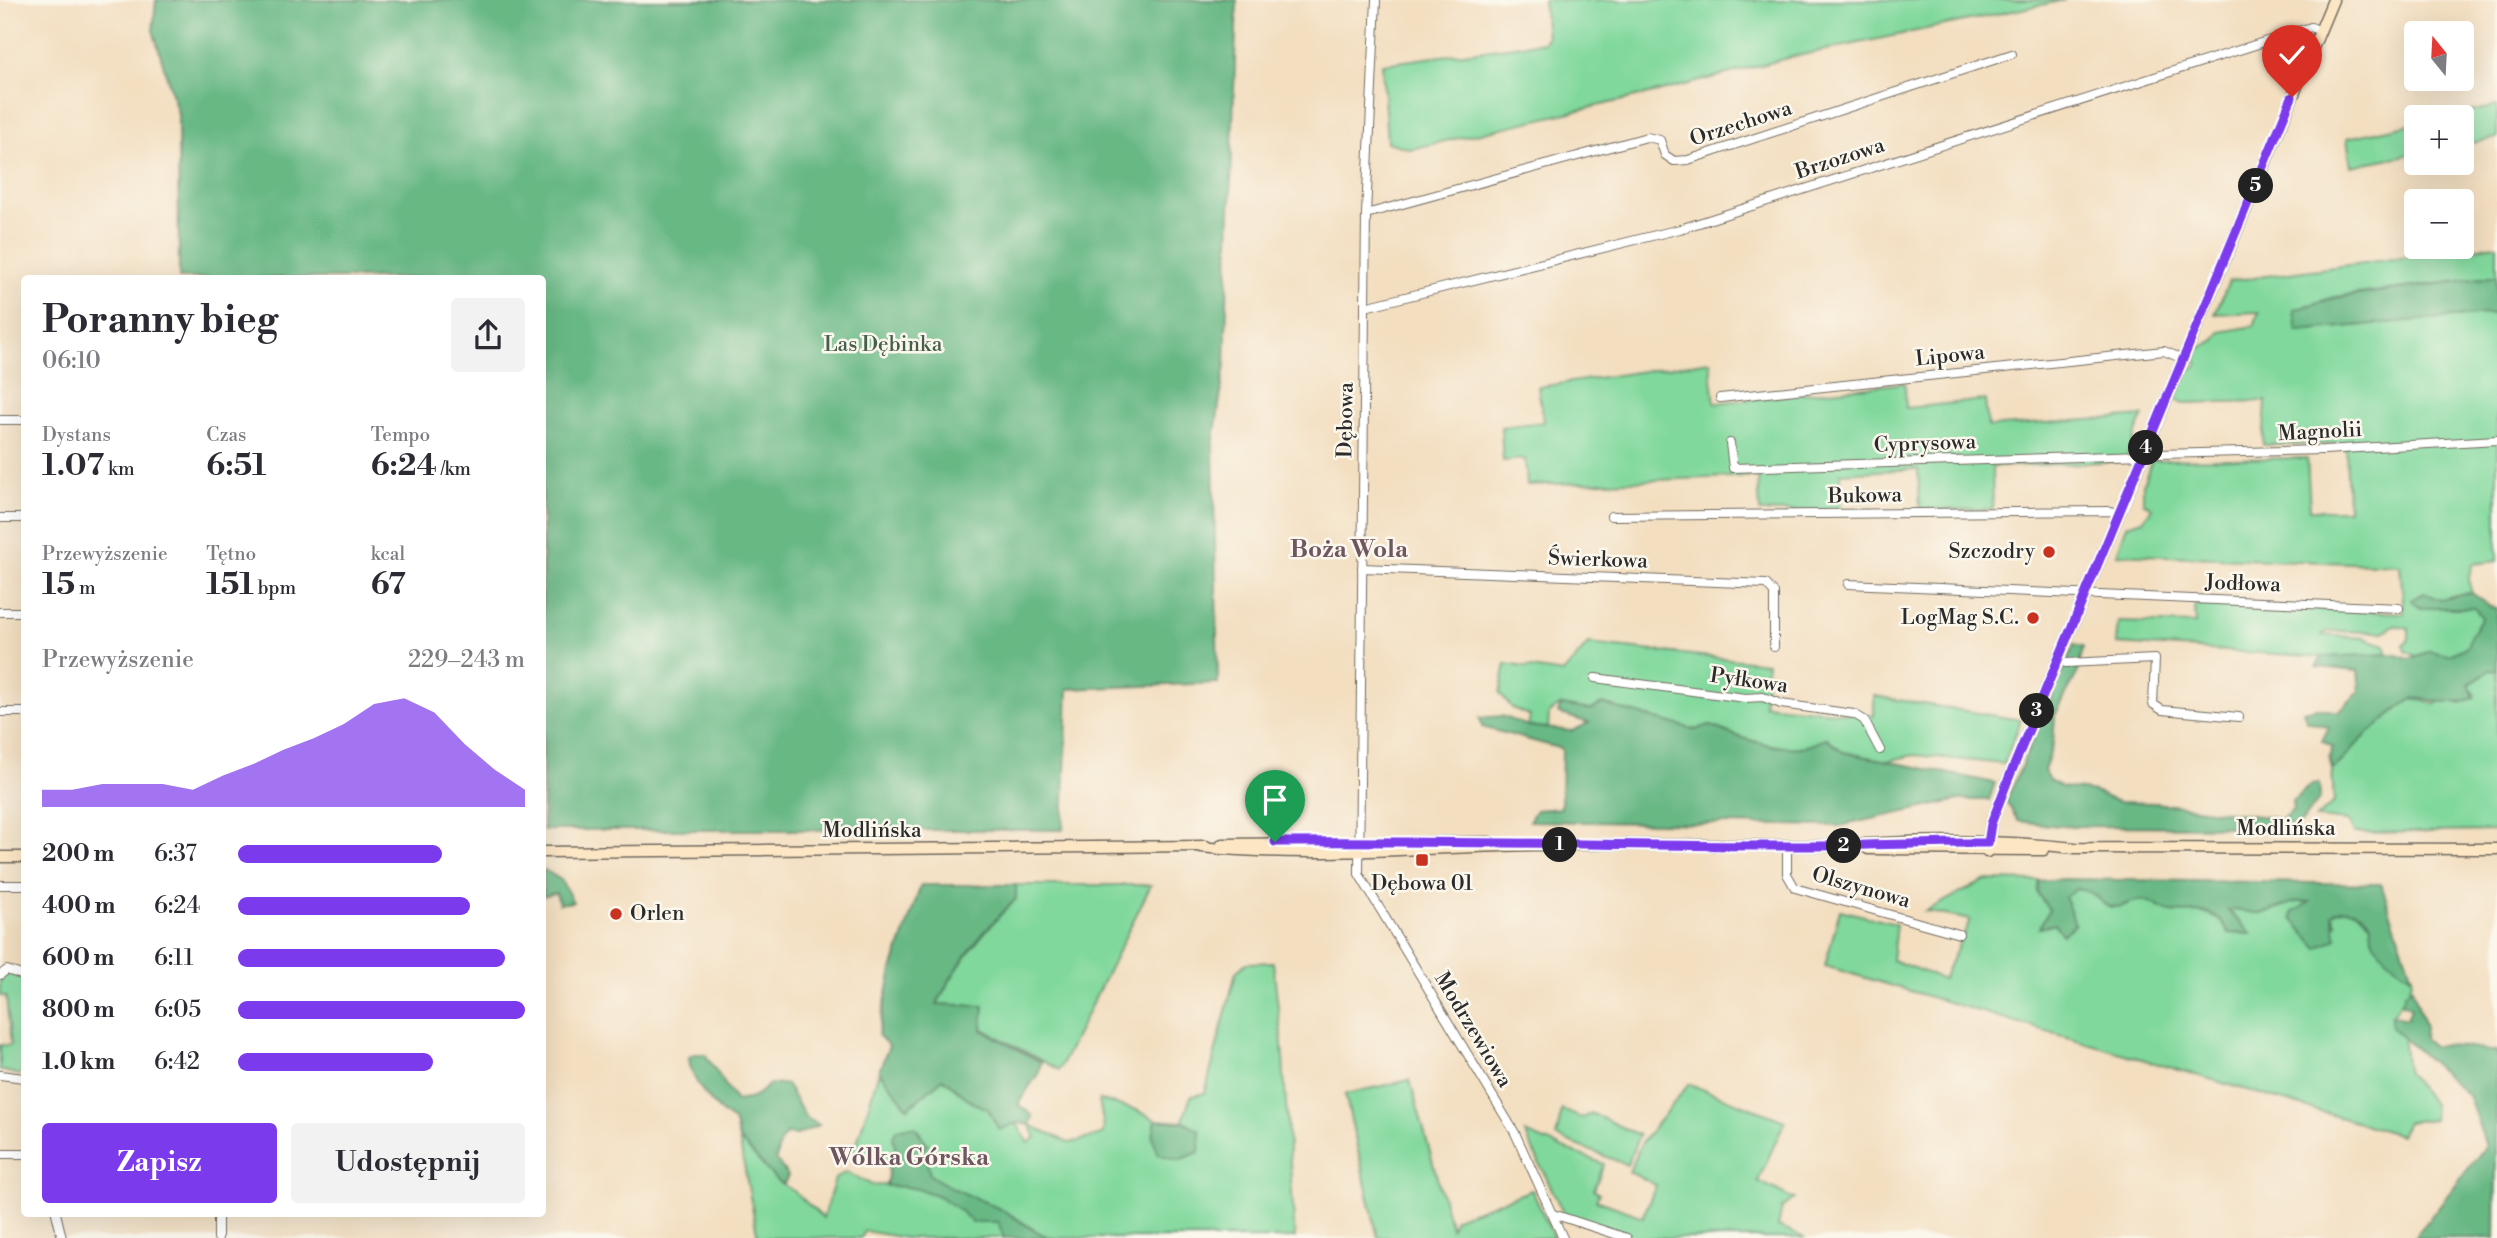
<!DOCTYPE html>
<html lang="pl">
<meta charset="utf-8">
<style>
:root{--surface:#fff;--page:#f2f2f3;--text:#2b2b33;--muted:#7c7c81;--accent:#7c3aed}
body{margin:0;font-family:"Libre Bodoni",serif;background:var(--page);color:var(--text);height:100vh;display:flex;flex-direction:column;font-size:26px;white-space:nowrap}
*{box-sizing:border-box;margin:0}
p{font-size:23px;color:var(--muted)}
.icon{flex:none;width:38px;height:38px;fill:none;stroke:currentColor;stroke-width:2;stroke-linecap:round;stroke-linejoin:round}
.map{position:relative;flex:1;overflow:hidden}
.side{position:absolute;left:21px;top:275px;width:525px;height:942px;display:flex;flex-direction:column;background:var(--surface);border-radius:7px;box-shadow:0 7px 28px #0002}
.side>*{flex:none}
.needle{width:46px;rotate:342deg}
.fabs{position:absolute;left:2404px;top:21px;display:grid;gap:14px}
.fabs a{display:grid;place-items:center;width:70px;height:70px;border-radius:7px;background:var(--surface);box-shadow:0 7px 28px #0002;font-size:35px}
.pin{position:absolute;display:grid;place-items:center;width:60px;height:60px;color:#fff;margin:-72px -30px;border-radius:50% 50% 50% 0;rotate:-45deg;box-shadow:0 0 7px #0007}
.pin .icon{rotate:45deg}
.km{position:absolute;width:35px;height:35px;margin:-18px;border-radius:50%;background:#222;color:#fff;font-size:19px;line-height:35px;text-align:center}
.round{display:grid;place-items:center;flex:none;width:74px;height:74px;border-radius:7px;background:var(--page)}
.head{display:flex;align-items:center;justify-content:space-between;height:119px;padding:0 21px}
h1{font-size:38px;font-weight:700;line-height:52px}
.figures{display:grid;grid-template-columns:repeat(3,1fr);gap:10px;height:119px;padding:7px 21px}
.figures div{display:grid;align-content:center}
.figures b{font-size:30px;font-weight:700}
.figures small{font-size:19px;font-weight:400}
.figures p{font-size:19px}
.chart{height:196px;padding:14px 21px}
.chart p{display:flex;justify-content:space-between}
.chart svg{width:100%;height:126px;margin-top:7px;fill:var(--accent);opacity:.7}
.cta{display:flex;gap:14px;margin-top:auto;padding:14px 21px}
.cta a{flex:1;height:80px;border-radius:7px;background:var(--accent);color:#fff;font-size:28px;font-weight:700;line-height:80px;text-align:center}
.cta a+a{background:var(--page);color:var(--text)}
ul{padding:0 21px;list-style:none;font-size:23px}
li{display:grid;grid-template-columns:112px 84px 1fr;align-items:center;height:52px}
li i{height:18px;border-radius:9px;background:var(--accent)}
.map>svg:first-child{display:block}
</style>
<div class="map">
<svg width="2497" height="1238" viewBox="0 0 2497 1238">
<rect width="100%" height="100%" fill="#fbf7ec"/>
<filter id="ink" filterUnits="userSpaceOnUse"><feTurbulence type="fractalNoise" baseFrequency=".0143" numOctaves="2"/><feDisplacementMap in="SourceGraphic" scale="14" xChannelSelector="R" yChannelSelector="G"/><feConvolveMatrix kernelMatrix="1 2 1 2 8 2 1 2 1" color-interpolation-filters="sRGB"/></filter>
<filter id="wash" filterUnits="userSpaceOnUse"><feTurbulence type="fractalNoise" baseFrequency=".00686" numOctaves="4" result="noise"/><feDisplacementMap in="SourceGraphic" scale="28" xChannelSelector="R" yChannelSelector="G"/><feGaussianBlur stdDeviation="1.57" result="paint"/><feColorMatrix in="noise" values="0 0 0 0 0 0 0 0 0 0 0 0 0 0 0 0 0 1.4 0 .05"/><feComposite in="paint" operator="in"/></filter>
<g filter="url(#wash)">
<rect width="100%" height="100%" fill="#f3dec0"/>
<g fill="#80d89c" stroke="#568264" stroke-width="2">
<polygon points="1543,0 2065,0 1792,57 1658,92 1411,149 1387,142 1382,64 1544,42 1547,37"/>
<polygon points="2497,106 2497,138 2462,145 2462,117 2444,117"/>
<polygon points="2417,123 2417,153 2351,166 2347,138"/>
<polygon points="2497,245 2497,276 2334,297 2294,310 2297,331 2497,313 2497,561 2473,564 2468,580 2472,592 2420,608 2473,607 2483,617 2471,635 2468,647 2449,656 2430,651 2416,656 2406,651 2404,644 2409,639 2409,628 2394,625 2384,632 2328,631 2321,635 2364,638 2385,645 2388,654 2322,657 2116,644 2118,622 2196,624 2195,604 2404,613 2400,565 2117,554 2127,525 2143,520 2152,508 2143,502 2143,484 2152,460 2307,458 2310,510 2348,510 2346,444 2263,445 2266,401 2184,403 2175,399 2185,373 2197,365 2196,350 2215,340 2220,332 2254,326 2259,312 2215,314 2229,281"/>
<polygon points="1710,361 1715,403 1905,383 1906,408 1985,400 1988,427 2143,416 2125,461 1992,467 1993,509 1920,510 1918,469 1840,473 1841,511 1760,512 1758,476 1527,485 1525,459 1503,461 1501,427 1544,422 1538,387"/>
<path d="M1588 644 1767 663 1764 705 1874 716V696L2021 720 2004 764 1914 755 1887 761 1843 752 1827 738C1819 741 1809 747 1801 747 1771 750 1735 736 1709 725L1696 730 1602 704 1591 710 1561 705 1549 713 1548 728 1528 726 1530 716 1512 708 1500 693 1506 664 1563 673Z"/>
<path d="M2490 670 2497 671V831L2354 833 2349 821 2316 818 2334 802 2332 769C2347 760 2348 752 2360 741 2377 726 2394 711 2413 698L2433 704 2446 700 2462 703 2475 695 2469 685Z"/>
<path d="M1986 880 2039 881 2037 893 2049 909 2040 928 2055 924 2065 897 2076 889 2093 891 2118 907C2128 903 2140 898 2151 902 2158 904 2163 910 2171 911 2197 913 2214 907 2229 933L2250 934 2228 910 2243 909 2261 913 2291 901 2312 902 2337 925 2332 913C2366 886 2386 964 2412 976 2413 996 2391 1006 2391 1027L2403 1034 2407 1073 2434 1104 2433 1119 2407 1122 2400 1135 1825 966 1840 910 1896 924 1892 960 1943 979 1970 920 1925 911Z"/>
<path d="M1016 885H1151L1059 1070 937 1004C957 964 983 931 1016 899Z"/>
<path d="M1273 962 1282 1044 1295 1238H1049C1032 1230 1021 1220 1005 1212 980 1198 953 1191 929 1175L927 1161 921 1153 923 1140 915 1127 893 1137 898 1162 889 1168 876 1155 862 1157 841 1150 857 1143 879 1071 908 1107 943 1078 973 1103 988 1108 999 1129 1016 1123 1029 1143 1036 1137 1030 1125 1070 1143 1102 1135 1104 1127 1099 1100 1137 1110 1156 1120 1153 1138 1179 1160 1199 1152V1130L1183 1120 1191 1096 1205 1093 1236 972 1246 963Z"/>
<polygon points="8,973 24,978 24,1070 19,1075 0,1070 0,1045 11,1045 6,996 0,996 0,977"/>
<polygon points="1410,1080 1451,1228 1455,1218 1532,1190 1554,1238 1378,1238 1345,1094"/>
<polygon points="1689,1084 1785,1121 1758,1181 1794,1199 1782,1208 1778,1227 1805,1238 1625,1238 1565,1217 1525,1133 1604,1164 1594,1190 1599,1194 1596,1200 1643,1217 1656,1185 1629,1172 1642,1142"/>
<polygon points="1562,1110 1582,1118 1591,1113 1639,1135 1627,1165 1556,1137"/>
<polygon points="739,1139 776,1180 795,1192 823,1218 835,1179 846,1172 872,1185 910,1186 949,1199 972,1222 998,1221 1004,1238 905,1238 865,1231 861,1238 758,1238"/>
</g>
<g fill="#68b884" stroke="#4a7258" stroke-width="2">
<polygon points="156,0 1237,0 1225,365 1213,446 1218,683 1068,689 1063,830 543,830 542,278 179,278 178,114 153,30"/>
<polygon points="2497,276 2497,313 2297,331 2294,310 2334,298"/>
<path d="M2472 592 2490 607 2497 608V671L2490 670 2469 684 2474 698C2453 706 2434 700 2413 698 2393 711 2377 726 2360 741 2348 752 2347 760 2332 769L2329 757 2333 747 2322 741 2329 727 2307 721 2303 711 2316 708 2338 712 2360 691 2358 671 2316 667 2322 657 2393 654 2409 659 2430 651 2449 655 2467 647 2471 635 2482 617 2474 608H2420L2412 600 2424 593 2440 600Z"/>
<polygon points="2074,645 2083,647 2078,672 2055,715 2053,743 2044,771 2049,780 2062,787 2095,792 2118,802 2156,803 2282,819 2293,810 2292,801 2312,784 2319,783 2320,798 2301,823 2280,827 2059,826 2018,821 2006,801"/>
<path d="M1602 704 1696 730 1709 725C1735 736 1771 750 1801 747 1809 747 1819 741 1827 738L1843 752 1995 783 1989 800H1959L1840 826 1529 821 1536 810 1561 808 1562 749 1482 727 1480 718 1502 716 1528 726 1572 731 1589 723 1558 713 1561 705 1591 710Z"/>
<polygon points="543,869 561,880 573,902 559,904 556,893 543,896"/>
<path d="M2063 879 2381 884 2412 976C2397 970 2384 956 2374 943 2370 937 2373 929 2370 922 2363 908 2343 905 2332 914L2337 938 2318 948 2292 919 2293 912 2310 902C2284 900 2281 911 2262 913 2251 914 2240 909 2228 910L2251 934 2229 933C2210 898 2195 919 2167 911 2157 908 2152 900 2141 900 2130 901 2120 910 2109 906 2094 901 2101 892 2076 889L2065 897 2075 924 2062 935 2055 924 2039 928 2049 909 2037 893 2039 881Z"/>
<path d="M921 885H1016V899C983 930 957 963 937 1004L984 1006 982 1030 1041 1062 1039 1072 1018 1104 1033 1116 1030 1125 1016 1123 999 1130 988 1109 973 1103 943 1078 908 1108 879 1071 889 1046 878 1035 892 970Z"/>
<polygon points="2412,987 2425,1027 2424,1039 2433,1047 2444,1044 2497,1052 2495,1238 2414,1238 2486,1146 2468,1095 2391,1027 2391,1015 2407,1019 2411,1007 2402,1004 2405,993"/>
<path d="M694 1054H705L736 1101 753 1098 770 1084H786L806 1118 819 1125 797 1135 786 1134 779 1144 776 1160 788 1176 784 1184 776 1180 739 1139 734 1121C715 1110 689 1079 689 1057Z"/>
<polygon points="1156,1120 1183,1122 1200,1130 1199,1152 1179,1160 1158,1154 1153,1138"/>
<path d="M907 1127H915L928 1144 921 1153 927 1161 930 1175C953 1191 979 1198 1004 1211 1021 1220 1033 1233 1052 1238H1004L998 1222H972C945 1195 925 1186 886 1186L889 1168 898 1161 893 1137 897 1129Z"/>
</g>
</g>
<g filter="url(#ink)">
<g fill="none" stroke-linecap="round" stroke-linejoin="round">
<defs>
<g id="street">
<polyline points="1376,0 1366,214 1359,874 1515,1133 1563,1238"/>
<polyline points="1366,214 1647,137 1660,140 1665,155 1674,161 1688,160 2012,54"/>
<polyline points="1365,307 1680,229 2311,27 2320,31"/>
<polyline points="1720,398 2164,351 2183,359"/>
<polyline points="0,420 24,420"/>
<polyline points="1730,443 1733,468 2144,455"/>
<polyline points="2146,450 2159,454 2324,450 2497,440"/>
<polyline points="1611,516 2110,511 2119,514"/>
<polyline points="0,518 24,518"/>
<polyline points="1362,568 1766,584 1774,593 1774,647"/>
<polyline points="1848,584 2399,608"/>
<polyline points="0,612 24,612"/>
<polyline points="2058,660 2066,663 2155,659 2153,704 2162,710 2239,717"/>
<polyline points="1595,678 1745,698 1763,697 1781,704 1854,714 1864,720 1880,750"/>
<polyline points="0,712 24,712"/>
<polyline points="1787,846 1787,874 1795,888 1959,934"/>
<polyline points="0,885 24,885"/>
<polyline points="0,975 7,970 24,976"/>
<polyline points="0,1075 24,1078"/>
<polyline points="0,1154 24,1154"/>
<polyline points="56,1213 62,1238"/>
<polyline points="218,1213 218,1238"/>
<polyline points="1553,1214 1627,1238"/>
</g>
<g id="secondary">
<polyline points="1222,844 1489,842"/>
<path d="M1201 847C1310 858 1422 848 1531 845 1634 843 1738 846 1841 846 1918 839 1997 840 2075 848L2497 849"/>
<polyline points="1868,849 2044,850"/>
<polyline points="542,852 1206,846"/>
<polyline points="1987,852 1991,824 2008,780 2333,0"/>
<polyline points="0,857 24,857"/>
</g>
</defs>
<use href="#street" stroke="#716a5f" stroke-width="10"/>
<use href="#secondary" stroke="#716a5f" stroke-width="13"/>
<use href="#street" stroke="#fff" stroke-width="8"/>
<use href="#secondary" stroke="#fce6c4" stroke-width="10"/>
</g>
</g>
<g fill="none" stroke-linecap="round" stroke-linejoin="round" filter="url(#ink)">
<defs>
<path id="route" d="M1275 842C1445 840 1615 846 1786 846 1853 847 1920 842 1988 843L1991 824 2008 780 2292 97"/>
</defs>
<use href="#route" stroke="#fff" stroke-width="14"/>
<use href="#route" stroke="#7c3aed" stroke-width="9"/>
</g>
<g fill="#c8321e" stroke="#fbf7ec" stroke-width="2.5">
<circle cx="2049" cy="552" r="7"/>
<circle cx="2033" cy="618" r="7"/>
<rect x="1415" y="853" width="14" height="14" rx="3.5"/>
<circle cx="616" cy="914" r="7"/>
</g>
<g text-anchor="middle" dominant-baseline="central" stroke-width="5" stroke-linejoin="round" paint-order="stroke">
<g font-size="21" fill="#2b2b2b" stroke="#fbf7ec">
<text transform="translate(1741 124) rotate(-18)">Orzechowa</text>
<text transform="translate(1840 159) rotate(-18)">Brzozowa</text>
<text transform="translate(1950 356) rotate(-6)">Lipowa</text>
<text transform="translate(1346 420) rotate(-89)">Dębowa</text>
<text transform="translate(2320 432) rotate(-3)">Magnolii</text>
<text transform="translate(1925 444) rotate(-2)">Cyprysowa</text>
<text transform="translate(1865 496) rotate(-1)">Bukowa</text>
<text transform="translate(1598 560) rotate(2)">Świerkowa</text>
<text transform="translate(2243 584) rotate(2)">Jodłowa</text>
<text transform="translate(1749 681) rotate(8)">Pyłkowa</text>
<text x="2286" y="829">Modlińska</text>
<text x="872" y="831">Modlińska</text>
<text transform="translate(1861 888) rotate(16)">Olszynowa</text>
<text transform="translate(1473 1030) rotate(59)">Modrzewiowa</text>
</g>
<g font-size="21" fill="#445f4d" stroke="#fbf7ec">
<text x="883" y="345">Las Dębinka</text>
</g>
<g font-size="21" fill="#2b2b2b" stroke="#fbf7ec" text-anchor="end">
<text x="2035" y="552">Szczodry</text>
<text x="2019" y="618">LogMag S.C.</text>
<text x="1422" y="884" text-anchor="middle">Dębowa 01</text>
<text x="630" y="914" text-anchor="start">Orlen</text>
</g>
<g font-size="24" font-weight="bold" fill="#6e5762" stroke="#fbf7ec">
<text x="1349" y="550">Boża Wola</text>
<text x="909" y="1158">Wólka Górska</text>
</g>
</g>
</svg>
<div class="fabs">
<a><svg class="needle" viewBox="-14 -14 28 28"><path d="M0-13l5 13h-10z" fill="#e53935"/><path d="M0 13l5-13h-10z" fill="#7c7c81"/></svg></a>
<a>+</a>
<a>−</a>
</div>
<div class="pin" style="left:1275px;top:842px;background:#1e9e55"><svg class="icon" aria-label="arrive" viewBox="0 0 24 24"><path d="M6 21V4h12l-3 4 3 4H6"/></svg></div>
<div class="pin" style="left:2292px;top:97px;background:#d93025"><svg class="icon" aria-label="check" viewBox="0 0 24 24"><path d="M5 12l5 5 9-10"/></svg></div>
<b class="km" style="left:1560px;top:845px">1</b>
<b class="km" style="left:1844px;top:846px">2</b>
<b class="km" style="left:2037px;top:711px">3</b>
<b class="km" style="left:2146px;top:448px">4</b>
<b class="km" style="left:2256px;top:186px">5</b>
<section class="side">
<div class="head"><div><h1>Poranny bieg</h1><p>06:10</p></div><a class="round"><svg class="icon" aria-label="share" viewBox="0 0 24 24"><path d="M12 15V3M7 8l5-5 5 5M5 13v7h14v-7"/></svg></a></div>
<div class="figures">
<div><p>Dystans</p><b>1.07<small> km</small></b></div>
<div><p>Czas</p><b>6:51</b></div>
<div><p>Tempo</p><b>6:24<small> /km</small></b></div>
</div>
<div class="figures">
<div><p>Przewyższenie</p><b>15<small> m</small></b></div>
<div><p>Tętno</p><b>151<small> bpm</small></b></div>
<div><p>kcal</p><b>67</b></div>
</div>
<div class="chart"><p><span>Przewyższenie</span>229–243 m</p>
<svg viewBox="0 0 160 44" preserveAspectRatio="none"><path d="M0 44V38L10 38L20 36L30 36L40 36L50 38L60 33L70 29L80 24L90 20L100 15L110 8L120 6L130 11L140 22L150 31L160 38V44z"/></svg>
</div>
<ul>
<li><b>200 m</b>6:37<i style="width:71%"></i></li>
<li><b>400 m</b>6:24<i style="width:81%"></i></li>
<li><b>600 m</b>6:11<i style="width:93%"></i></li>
<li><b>800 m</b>6:05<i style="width:100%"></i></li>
<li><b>1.0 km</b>6:42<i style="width:68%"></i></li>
</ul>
<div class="cta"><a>Zapisz</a><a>Udostępnij</a></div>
</section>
</div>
